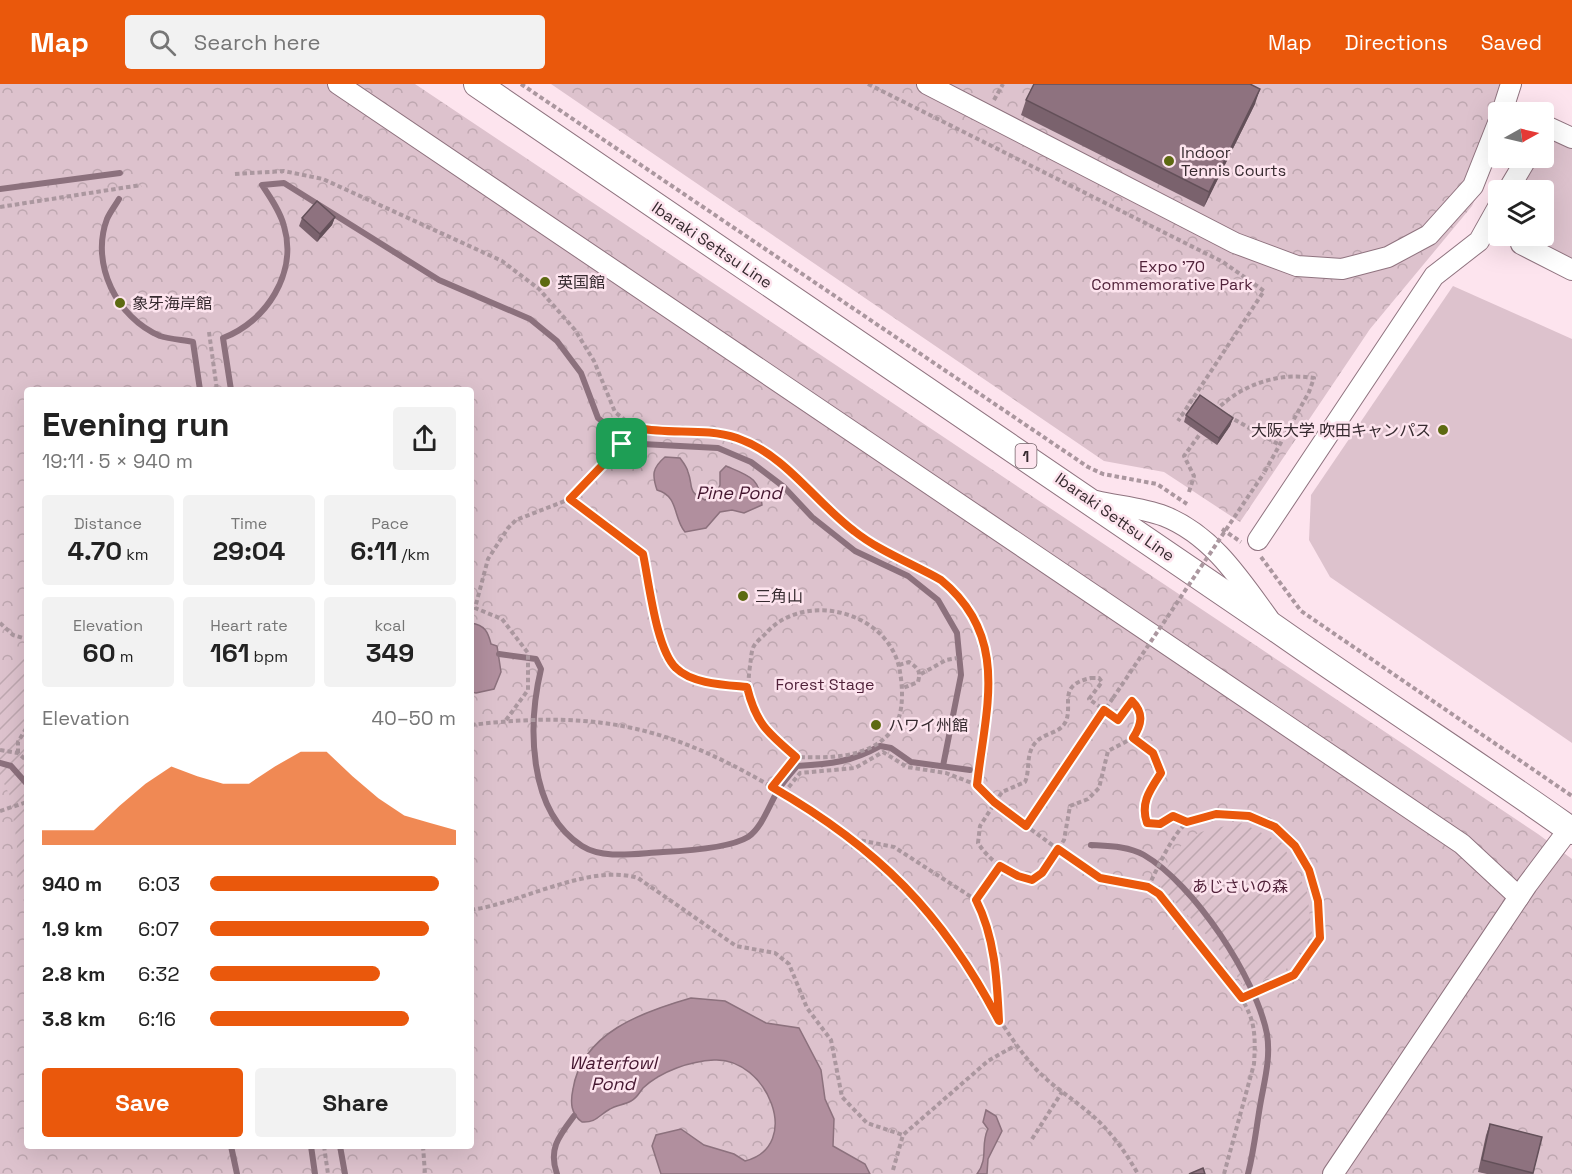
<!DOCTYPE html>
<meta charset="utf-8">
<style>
:root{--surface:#fff;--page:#f2f2f2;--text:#222;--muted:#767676;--accent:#ea580c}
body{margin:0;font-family:"Space Grotesk","Noto Sans JP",sans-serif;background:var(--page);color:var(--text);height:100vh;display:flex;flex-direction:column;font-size:22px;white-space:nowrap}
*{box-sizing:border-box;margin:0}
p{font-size:20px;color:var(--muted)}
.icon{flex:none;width:33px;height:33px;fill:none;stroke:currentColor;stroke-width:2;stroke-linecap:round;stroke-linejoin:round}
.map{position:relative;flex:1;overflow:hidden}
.sheet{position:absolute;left:24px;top:303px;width:450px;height:762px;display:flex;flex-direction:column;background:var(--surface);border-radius:6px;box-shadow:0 6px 24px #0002}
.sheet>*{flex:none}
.needle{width:39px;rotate:82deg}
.tools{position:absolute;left:1488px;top:18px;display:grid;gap:12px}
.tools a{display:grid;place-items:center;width:66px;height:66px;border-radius:6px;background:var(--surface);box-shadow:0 6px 24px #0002;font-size:30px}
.pin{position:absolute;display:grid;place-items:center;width:51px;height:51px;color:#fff;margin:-26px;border-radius:12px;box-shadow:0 3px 9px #0006}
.round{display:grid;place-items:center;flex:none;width:63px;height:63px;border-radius:6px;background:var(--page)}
.overview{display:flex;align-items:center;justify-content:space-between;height:102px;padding:0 18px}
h1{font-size:33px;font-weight:600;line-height:45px}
.figures{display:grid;grid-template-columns:repeat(3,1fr);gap:9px;height:102px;padding:6px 18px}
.figures div{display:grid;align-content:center;border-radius:6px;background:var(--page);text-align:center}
.figures b{font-size:26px;font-weight:600}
.figures small{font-size:16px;font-weight:400}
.figures p{font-size:16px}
.chart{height:168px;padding:12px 18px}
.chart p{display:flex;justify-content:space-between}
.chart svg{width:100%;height:108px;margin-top:6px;fill:var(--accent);opacity:.7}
.action{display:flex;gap:12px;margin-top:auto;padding:12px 18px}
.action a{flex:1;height:69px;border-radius:6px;background:var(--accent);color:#fff;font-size:24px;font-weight:600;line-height:69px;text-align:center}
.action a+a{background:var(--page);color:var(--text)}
ul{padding:0 18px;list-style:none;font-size:20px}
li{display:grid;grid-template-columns:96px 72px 1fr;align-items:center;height:45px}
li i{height:15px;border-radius:8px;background:var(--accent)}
header{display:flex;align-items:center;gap:36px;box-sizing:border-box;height:84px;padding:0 30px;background:var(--accent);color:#fff}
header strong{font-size:28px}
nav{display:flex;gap:33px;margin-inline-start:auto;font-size:21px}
.search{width:420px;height:54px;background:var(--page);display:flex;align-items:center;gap:15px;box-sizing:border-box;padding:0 21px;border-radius:6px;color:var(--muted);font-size:22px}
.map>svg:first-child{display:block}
</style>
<header>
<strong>Map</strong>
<div class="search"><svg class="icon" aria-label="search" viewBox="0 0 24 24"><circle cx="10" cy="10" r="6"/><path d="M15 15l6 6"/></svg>Search here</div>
<nav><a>Map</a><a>Directions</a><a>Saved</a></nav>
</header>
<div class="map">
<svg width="1572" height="1090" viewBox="0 0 1572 1090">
<defs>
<pattern id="park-crowns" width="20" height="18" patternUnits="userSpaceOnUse" patternTransform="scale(1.5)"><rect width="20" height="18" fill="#ddc2cd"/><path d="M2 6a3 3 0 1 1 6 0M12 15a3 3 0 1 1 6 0" fill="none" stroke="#bea7b0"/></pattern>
<pattern id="garden-furrows" width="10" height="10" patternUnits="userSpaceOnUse" patternTransform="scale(1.5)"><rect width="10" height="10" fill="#ddc2cd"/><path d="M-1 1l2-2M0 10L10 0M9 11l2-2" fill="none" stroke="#bea7b0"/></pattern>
</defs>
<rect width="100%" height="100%" fill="#fde4ee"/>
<g fill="#ddc2cd">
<polygon points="1547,49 1572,61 1572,181 1511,152 1544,152 1544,106 1520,106 1536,74 1544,74 1544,57"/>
<polygon points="1453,202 1572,255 1572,659 1330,493 1309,456 1311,411"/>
</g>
<g fill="url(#park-crowns)" fill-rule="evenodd">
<path d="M0 0H415L1538 750 1572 775V1090H0ZM27 306H471V1062H27Z"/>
<polygon points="551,0 1520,0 1498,28 1498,66 1472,122 1370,245 1240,438 1164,388 1104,377"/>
</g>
<g fill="url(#garden-furrows)">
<polygon points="27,565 27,829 16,788 17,760 10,712 0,691 0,589 6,581"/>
<path d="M1242 739 1282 759 1307 808 1312 850 1290 883 1245 904 1215 860 1159 801C1184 749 1187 749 1242 739Z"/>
</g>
<g fill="#b18f9e" stroke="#8c717d" stroke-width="1.5">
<path d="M665 373 680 374C683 378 687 383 688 388 694 403 686 407 705 416L715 413 720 401V388L726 382C750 392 760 394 762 421L744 429 732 426 720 428 706 444 685 448C673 434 679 412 657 406 652 391 652 384 665 373Z"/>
<path d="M471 539C485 541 488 548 491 560L497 562 501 588 494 605 476 609 471 608Z"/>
<path d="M691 914 725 917 766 939 799 944 821 986 825 1015 834 1035 833 1062 865 1080 870 1090H661L652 1062 656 1051 681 1045 704 1061 734 1070 745 1077C804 1062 767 973 714 976 691 977 661 987 643 1004 639 1009 637 1014 631 1017 624 1021 616 1021 610 1025 599 1031 596 1039 582 1038 571 1030 570 1019 573 1005 582 949 642 928 691 914Z"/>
<path d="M986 1026 996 1032 1002 1047 988 1075 987 1090H977C989 1074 980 1060 988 1045L983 1038Z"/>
</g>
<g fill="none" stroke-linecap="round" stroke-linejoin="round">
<g stroke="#8c717d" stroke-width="6">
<polyline points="0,105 120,89"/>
<path d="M119 115C115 122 110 128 107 135 90 180 117 234 160 252 170 255 183 256 193 258L200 306"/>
<path d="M231 306 223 254C266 238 298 189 284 142 280 127 270 113 262 101L284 99 439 196 530 235 557 257 581 289 598 334 620 352 642 360 718 364 751 378 784 403 812 433 855 467 908 492 938 516 957 549 961 591 943 682"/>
<path d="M499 570 536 575 541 585C528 640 527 727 582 762 604 776 638 769 663 768 684 767 730 764 748 753 763 743 770 718 780 703 785 696 791 689 797 682 831 680 851 678 880 662L891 664 911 678 970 686"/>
<polyline points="0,679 11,682 27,700"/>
<path d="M1091 761C1109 762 1128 762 1144 771 1194 800 1256 894 1267 950 1271 975 1264 998 1260 1022 1256 1046 1254 1066 1248 1090"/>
<polyline points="231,1062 237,1090"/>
<polyline points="311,1062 315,1090"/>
<polyline points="340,1062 345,1090"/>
<path d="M557 1090C548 1065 559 1052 574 1032"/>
</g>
<defs>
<g id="minor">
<polyline points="338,0 1462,760 1519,813"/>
<polyline points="927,0 1235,159 1297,182 1342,185 1388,173 1429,151 1473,102 1498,39"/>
<polyline points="1502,28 1511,0"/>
<polyline points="1544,46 1546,42 1572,54"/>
<polyline points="1508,106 1527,74"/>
<polyline points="1521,160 1572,186"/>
<path d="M1096 417C1117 422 1143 424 1164 432 1212 451 1240 495 1269 535"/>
<polyline points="1258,456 1434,192 1479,157 1498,123"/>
<polyline points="1333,1090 1527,801 1569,745"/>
</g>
<path id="major" d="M477 0C743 181 1010 361 1275 544 1373 613 1474 677 1572 747"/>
</defs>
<use href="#minor" stroke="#8f737f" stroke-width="22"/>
<use href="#major" stroke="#8f737f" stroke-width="28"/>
<g stroke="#ab979f" stroke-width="4" stroke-dasharray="4.5 3" stroke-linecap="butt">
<polyline points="521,0 1088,383 1103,390 1157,400 1187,420"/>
<polyline points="868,0 1223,178 1264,207 1178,337"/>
<polyline points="994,16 1003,0"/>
<path d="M235 90 284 87 323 95 502 177 539 205 575 246 594 277 615 328 625 336 637 344 651 347H707L736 354 759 364 780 378 854 448 941 496C1011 554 985 626 977 701L994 718 1090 789 1112 798 1148 803 1159 810C1185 838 1235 895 1249 929 1256 945 1255 963 1254 980L1224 1090"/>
<polyline points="0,123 141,101"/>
<polyline points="209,248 217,306"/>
<path d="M1215 327C1241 301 1277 288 1314 294L1309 308 1264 389"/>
<polyline points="1228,332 1278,360"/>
<polyline points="1189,408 1194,392 1184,372 1200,350"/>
<path d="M570 415 643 470C649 496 658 568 676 584 692 599 726 601 747 603"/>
<polyline points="1222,445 1241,458"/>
<polyline points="1261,473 1301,527 1572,712"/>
<polyline points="0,539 13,551 27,555"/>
<path d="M899 581 909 578C918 584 921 587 918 598L903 604"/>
<polyline points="921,590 946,576 957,574"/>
<path d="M1091 594H1099L1102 598 1089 615 1118 636 1132 617 1139 624 1141 639 1133 654 1108 667 1099 704 1088 715 1070 722 1064 756 1042 789 1032 796C1010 790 990 778 978 759L980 742 1002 708 1025 698C1030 687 1026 673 1033 662 1041 648 1060 651 1066 637 1073 620 1057 601 1091 594Z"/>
<polyline points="506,636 528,606 528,569 502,535 475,524 488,475 508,444 516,436 570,415 637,344"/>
<path d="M471 641C604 625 675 644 789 713 845 746 896 786 937 838 972 881 993 934 1029 977 1047 1000 1073 1014 1094 1033 1112 1049 1126 1069 1138 1090"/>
<path d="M1133 654 1153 669 1161 689C1150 706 1140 719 1147 739L1160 740 1173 732 1187 738"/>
<polyline points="0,666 18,669 27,677"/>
<polyline points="18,669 18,658 27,643"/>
<path d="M772 703 796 673C764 645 743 628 750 582 751 576 751 569 753 564 755 558 764 552 768 547 808 506 891 529 900 588 903 605 904 631 893 645 871 675 829 674 796 673"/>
<polyline points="784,709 800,689 855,684 883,668 907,683 946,689 977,701"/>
<polyline points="0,727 27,718"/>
<polyline points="1026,742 1113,614"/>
<polyline points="854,755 894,763 976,816 988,839 998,904 999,936"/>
<path d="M1148 803C1156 788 1174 745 1189 738 1253 707 1316 764 1319 828 1319 836 1322 848 1318 855 1314 866 1303 880 1295 889 1287 899 1255 909 1242 914"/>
<polyline points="976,816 1000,782"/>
<path d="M471 826C521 819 590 779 638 794L736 862 775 869 789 880 807 924 831 956 842 1013 867 1039 903 1051"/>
<polyline points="1032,1055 1062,1008"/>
<polyline points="324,1062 328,1090"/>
<polyline points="423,1062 425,1090"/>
<polyline points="893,1086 903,1051 988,977 1016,961"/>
</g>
<use href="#minor" stroke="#fff" stroke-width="20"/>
<use href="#major" stroke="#fff" stroke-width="26"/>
<polyline stroke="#ab979f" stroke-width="4" stroke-dasharray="4.5 3" stroke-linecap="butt" points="1113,614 1264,389"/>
</g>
<g fill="#7a626d">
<polygon points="1026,16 1255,20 1204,123 1021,31"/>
<polygon points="335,133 332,141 317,158 299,142 302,134"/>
<polygon points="1186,331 1233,334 1230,342 1217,361 1184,338"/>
<polygon points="1490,1040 1542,1053 1533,1090 1487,1090 1478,1088 1486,1051"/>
</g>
<g fill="#635059">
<polygon points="1260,5 1255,20 1204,123 1209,108"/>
<polygon points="335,133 332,141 317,158 320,150"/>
<polygon points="1233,334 1230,342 1217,361 1219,354"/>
</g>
<g fill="#8e727f" stroke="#635059" stroke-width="1.5">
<polygon points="1034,0 1250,0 1260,5 1209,108 1026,16"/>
<polygon points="317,117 335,133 320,150 302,134"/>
<polygon points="1200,311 1233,334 1219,354 1186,331"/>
<polygon points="1490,1040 1542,1053 1533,1089 1482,1076"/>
<polygon points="1203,1084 1205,1090 1189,1090"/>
</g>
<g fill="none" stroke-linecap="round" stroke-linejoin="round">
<defs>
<path id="route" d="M638 344C671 351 704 343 737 354 786 371 814 417 854 447 879 467 913 480 941 496 1011 553 985 626 977 701L994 718 1026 742 1104 626 1118 636 1132 617C1144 629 1142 640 1133 654L1153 669 1161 689C1150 706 1140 719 1147 739L1160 740 1173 732 1187 738 1216 730 1249 732 1275 743 1295 762 1309 786 1318 817 1320 854 1294 891 1242 914 1159 810 1148 803 1100 794 1058 765 1042 789 1032 796 1018 792 1000 782 976 816C995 853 997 896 999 937 943 829 878 764 772 703L796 673C768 649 756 640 747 603 726 601 692 600 676 584 656 565 649 498 643 470L570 415Z"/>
</defs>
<use href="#route" stroke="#fff" stroke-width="12"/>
<use href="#route" stroke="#ea580c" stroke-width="8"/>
</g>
<g fill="#5d6a11" stroke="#fde4ee" stroke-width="2">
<circle cx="1169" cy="77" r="6"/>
<circle cx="545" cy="198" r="6"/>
<circle cx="120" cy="219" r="6"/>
<circle cx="1443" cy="346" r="6"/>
<circle cx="743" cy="512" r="6"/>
<circle cx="876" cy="641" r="6"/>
</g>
<g text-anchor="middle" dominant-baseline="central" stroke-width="5" stroke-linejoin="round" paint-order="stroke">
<rect fill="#fde4ee" stroke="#726268" stroke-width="1.5" x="1015.5" y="360" width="21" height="24" rx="4.5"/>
<g font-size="15" font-weight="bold" fill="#362a2f">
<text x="1026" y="372">1</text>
</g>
<g font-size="16" fill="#362a2f" stroke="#fde4ee" text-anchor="start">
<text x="1181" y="68">Indoor<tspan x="1181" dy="18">Tennis Courts</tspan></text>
<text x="557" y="198">英国館</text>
<text x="132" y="219">象牙海岸館</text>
<text x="1431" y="346" text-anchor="end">大阪大学 吹田キャンパス</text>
<text x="755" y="512">三角山</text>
<text x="888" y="641">ハワイ州館</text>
</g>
<g font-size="16" fill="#362a2f" stroke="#fde4ee">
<text transform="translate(712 161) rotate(34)">Ibaraki Settsu Line</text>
<text transform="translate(1115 433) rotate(35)">Ibaraki Settsu Line</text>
</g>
<g font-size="16" fill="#51223a" stroke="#fde4ee">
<text x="1172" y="182">Expo '70<tspan x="1172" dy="18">Commemorative Park</tspan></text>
<text x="825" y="600">Forest Stage</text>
<text x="1240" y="802">あじさいの森</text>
</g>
<g font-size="18" font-style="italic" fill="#44162f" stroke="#fde4ee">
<text x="739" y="408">Pine Pond</text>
<text x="613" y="978">Waterfowl<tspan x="613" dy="21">Pond</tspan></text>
</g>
</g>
</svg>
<div class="tools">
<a><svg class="needle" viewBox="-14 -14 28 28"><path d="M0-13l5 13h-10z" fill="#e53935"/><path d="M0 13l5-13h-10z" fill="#767676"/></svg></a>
<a><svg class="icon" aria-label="layers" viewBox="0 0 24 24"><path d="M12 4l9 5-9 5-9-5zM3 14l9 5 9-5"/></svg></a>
</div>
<div class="pin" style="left:622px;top:360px;background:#1e9e55"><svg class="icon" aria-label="arrive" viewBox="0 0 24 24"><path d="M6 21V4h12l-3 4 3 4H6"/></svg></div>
<section class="sheet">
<div class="overview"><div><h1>Evening run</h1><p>19:11 · 5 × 940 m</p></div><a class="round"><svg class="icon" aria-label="share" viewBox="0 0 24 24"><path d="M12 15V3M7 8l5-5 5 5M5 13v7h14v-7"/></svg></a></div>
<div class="figures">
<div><p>Distance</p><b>4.70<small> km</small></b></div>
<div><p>Time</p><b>29:04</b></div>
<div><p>Pace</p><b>6:11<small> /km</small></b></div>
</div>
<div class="figures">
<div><p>Elevation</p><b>60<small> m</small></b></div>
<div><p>Heart rate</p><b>161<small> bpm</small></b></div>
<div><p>kcal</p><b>349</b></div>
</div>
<div class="chart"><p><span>Elevation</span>40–50 m</p>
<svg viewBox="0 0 160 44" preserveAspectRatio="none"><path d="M0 44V38L10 38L20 38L30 28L40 19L50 12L60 16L70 19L80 19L90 12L100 6L110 6L120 16L130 25L140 32L150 35L160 38V44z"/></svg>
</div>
<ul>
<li><b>940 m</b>6:03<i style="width:93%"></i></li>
<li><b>1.9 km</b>6:07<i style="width:89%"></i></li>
<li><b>2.8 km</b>6:32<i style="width:69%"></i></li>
<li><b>3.8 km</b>6:16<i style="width:81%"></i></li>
</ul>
<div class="action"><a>Save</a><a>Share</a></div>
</section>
</div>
